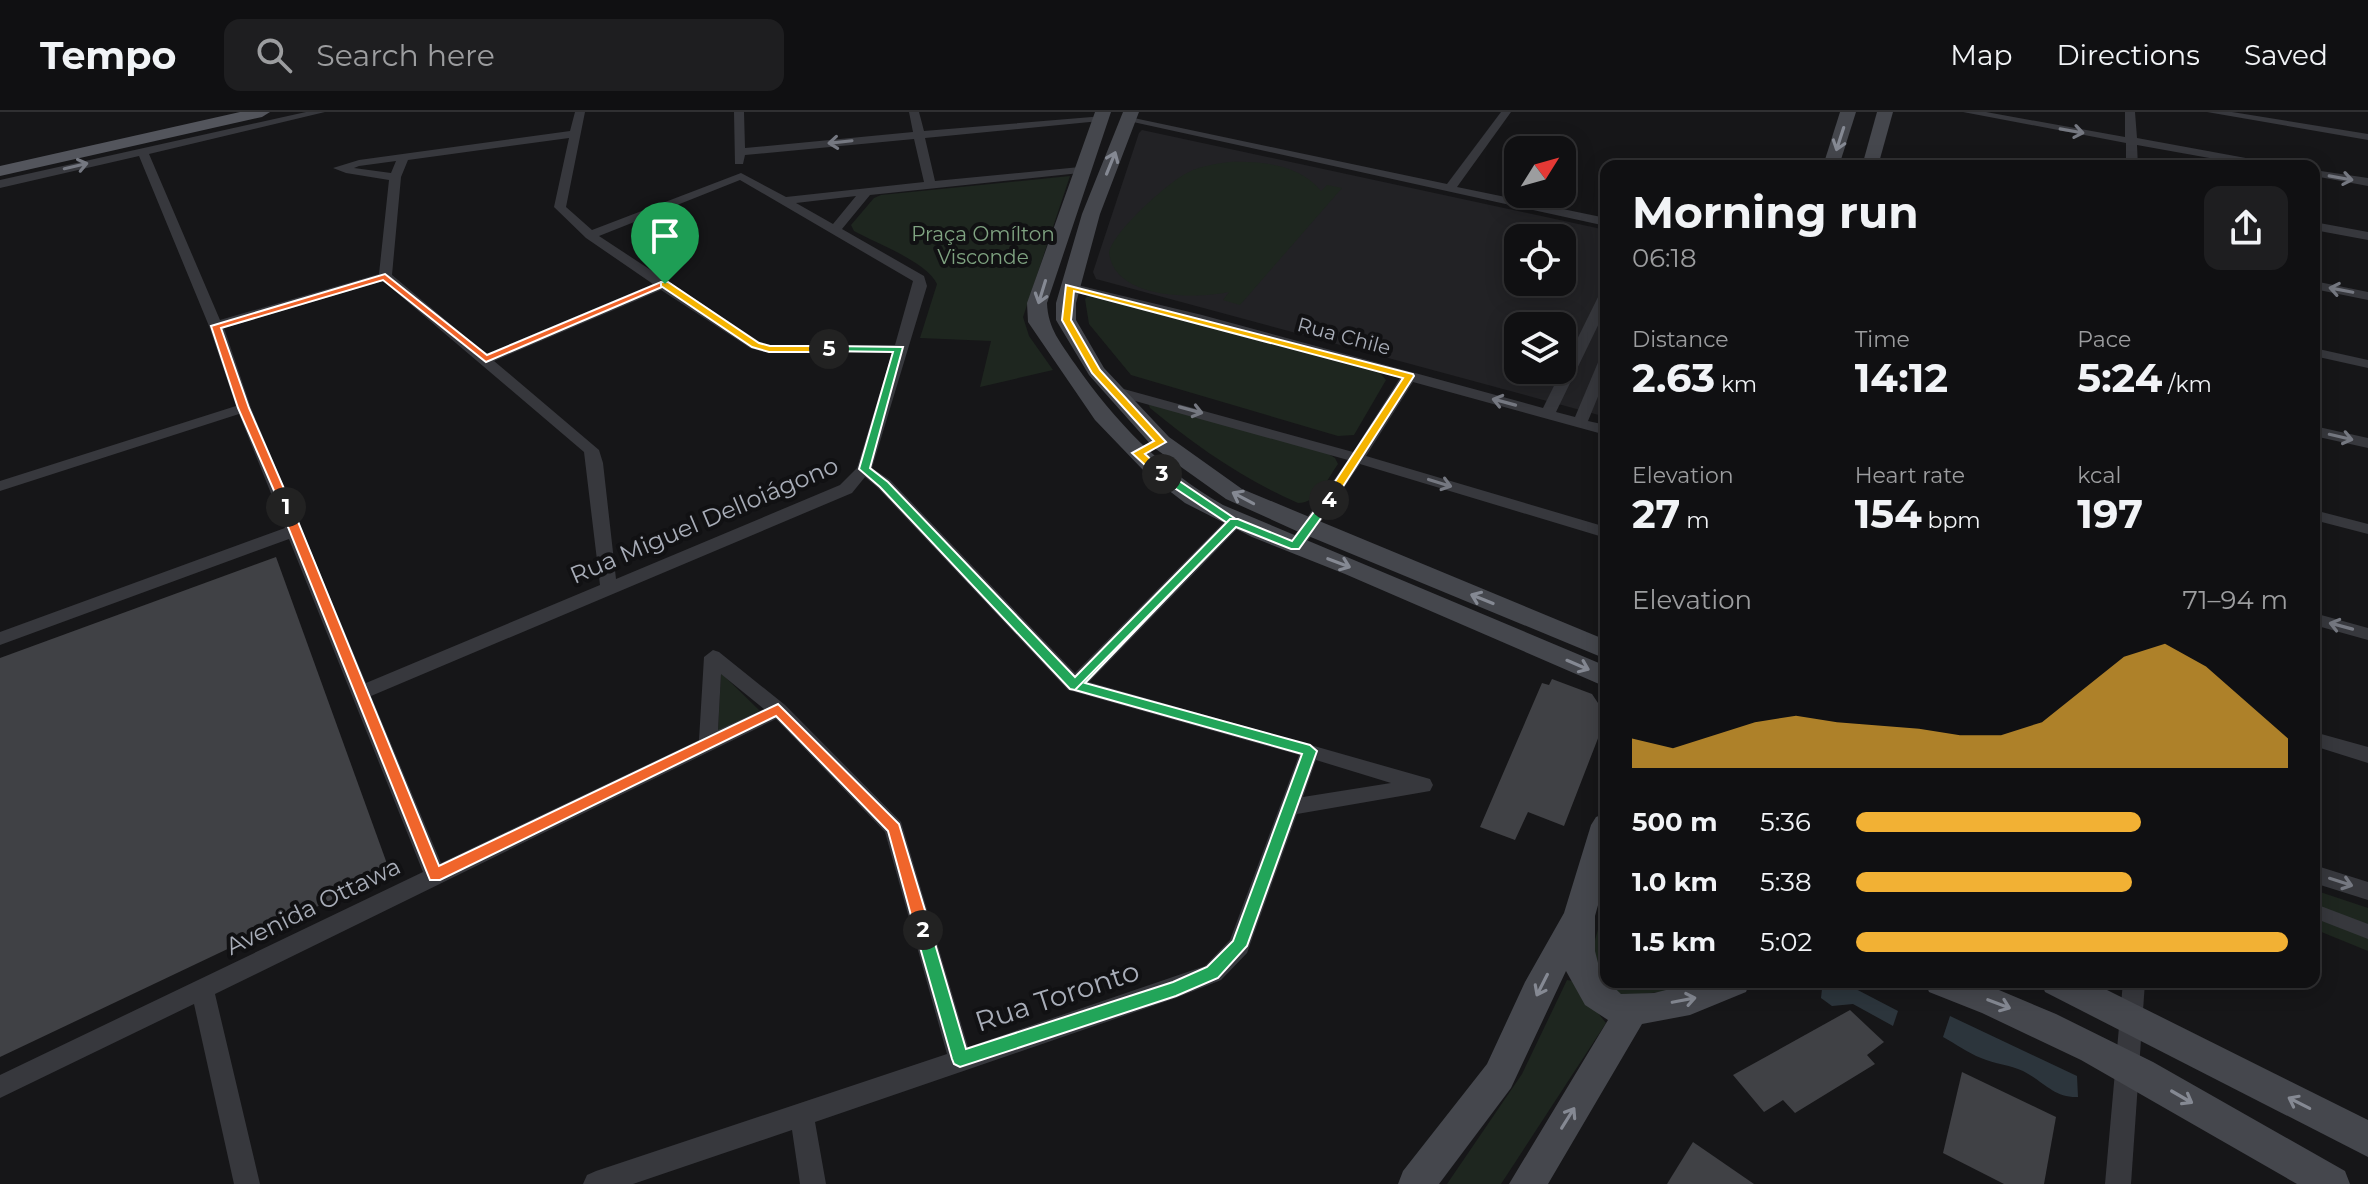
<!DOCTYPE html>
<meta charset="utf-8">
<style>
:root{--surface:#101012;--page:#1e1e20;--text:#f1f3f6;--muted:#9c9d9f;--line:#303032;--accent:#f2b134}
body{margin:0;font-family:Montserrat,sans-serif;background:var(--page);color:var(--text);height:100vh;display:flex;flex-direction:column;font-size:30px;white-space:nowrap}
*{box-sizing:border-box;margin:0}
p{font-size:26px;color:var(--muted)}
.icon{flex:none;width:44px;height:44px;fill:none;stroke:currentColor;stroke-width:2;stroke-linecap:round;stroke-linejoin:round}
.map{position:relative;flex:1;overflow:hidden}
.details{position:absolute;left:1600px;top:48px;width:720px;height:828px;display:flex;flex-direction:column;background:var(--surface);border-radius:16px;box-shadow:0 4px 20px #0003,0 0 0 2px var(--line)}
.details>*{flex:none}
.needle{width:52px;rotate:53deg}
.fabs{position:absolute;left:1504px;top:24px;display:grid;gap:16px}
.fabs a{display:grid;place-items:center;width:72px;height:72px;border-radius:16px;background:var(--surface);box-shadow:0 4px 20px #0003,0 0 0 2px var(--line);font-size:40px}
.pin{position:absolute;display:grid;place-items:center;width:68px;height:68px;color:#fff;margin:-82px -34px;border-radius:50% 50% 50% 0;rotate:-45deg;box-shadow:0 0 8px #0007}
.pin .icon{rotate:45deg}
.km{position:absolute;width:40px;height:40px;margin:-20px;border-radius:50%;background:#222;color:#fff;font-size:22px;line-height:40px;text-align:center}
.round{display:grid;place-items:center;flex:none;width:84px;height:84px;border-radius:16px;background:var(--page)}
.headline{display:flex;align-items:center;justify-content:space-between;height:136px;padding:0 32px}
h1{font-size:44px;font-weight:700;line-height:60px}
.metrics{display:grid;grid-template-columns:repeat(3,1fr);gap:12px;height:136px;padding:8px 32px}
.metrics div{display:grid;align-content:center}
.metrics b{font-size:40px;font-weight:700}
.metrics small{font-size:22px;font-weight:400}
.metrics p{font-size:22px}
.chart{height:224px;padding:16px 32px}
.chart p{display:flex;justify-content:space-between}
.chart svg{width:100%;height:144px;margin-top:8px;fill:var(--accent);opacity:.7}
ul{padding:0 32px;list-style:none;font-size:26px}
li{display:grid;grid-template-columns:128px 96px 1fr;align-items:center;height:60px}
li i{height:20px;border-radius:10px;background:var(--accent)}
header{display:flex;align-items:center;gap:48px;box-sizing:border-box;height:112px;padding:0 40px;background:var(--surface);border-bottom:2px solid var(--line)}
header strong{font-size:38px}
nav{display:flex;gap:44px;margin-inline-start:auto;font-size:28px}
.search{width:560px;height:72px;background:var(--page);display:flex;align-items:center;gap:20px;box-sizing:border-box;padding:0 28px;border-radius:16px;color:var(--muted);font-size:30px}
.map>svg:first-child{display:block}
</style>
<header>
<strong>Tempo</strong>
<div class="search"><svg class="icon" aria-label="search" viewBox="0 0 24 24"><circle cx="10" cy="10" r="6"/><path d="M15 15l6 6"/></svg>Search here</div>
<nav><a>Map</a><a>Directions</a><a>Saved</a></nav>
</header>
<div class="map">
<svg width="2368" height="1072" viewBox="0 0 2368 1072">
<rect width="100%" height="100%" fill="#161618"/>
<path fill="#222225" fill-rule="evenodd" d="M1142 18 1606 118V305L1096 167 1093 160 1139 21ZM1518 126H1562V170H1518ZM1518 214H1562V258H1518Z"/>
<g fill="#1e261f">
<path d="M1229 50C1261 49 1300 52 1321 79L1327 73 1342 76 1240 193 1223 188 1229 180C1195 187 1115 188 1109 141 1112 121 1167 71 1187 61 1200 54 1215 52 1229 50Z"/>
<path d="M1070 64 1023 205 1029 224 1053 258 980 275 991 229 920 226 937 172C927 150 876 131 854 119L851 113 874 86 881 83Z"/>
<polygon points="1089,183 1380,261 1386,268 1354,323 1338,324 1131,263 1089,212 1085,187"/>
<path d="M1148 291 1327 341 1335 346 1338 352C1327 367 1318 391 1298 391 1243 367 1196 334 1150 296Z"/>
<polygon points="721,561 760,599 718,619"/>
<polygon points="2314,778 2368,796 2368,839 2314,817"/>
<polygon points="1606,788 1606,870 1701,870 1677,878 1626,884 1612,880 1594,857 1594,832"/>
<polygon points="1567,868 1572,869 1606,911 1501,1072 1447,1072 1522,962"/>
</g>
<g fill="#2c353c">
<polygon points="1831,872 1850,874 1898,899 1893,914 1853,892 1832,894 1821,886 1822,877"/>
<path d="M1950 904 2077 964 2078 985C2054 986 2043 969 2023 959 2010 953 1995 952 1981 946 1968 941 1956 932 1943 925Z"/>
</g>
<g fill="#404145">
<polygon points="276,445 390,760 0,945 0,546"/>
<polygon points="1552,567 1592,582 1606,603 1606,618 1602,616 1564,714 1528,700 1515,728 1480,715 1542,571 1549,573"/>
<polygon points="1850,898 1884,930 1867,943 1875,952 1795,1001 1783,988 1764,1000 1733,963"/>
<polygon points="1962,960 2056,1005 2044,1072 2004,1072 1943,1041"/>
<polygon points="1693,1030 1754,1072 1667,1072"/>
</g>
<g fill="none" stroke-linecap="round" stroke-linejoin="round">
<polygon fill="#37383d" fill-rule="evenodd" points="2318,793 2368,812 2368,827 2314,806 2314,794"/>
<g fill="#37383d" fill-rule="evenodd">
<path d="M306 0H325L149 42 220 208 379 162 389 68 346 61 333 56 359 48 570 19 575 0H585L566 95 592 118 741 61 786 85 924 70 914 27 745 43 743 52H735L734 0H744L745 36 913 20 909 0H919L924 19 1104 4V8L1100 9 925 26 935 69 1080 55 1086 58 1080 61 870 83 842 117 924 164 927 174 872 356 890 368 1075 561 1228 406H1240L1242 410 1240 414 1089 570 1423 665 1430 667 1433 673 1430 679 1297 702 1247 841 1221 868 1176 886 815 1010 826 1072H800L792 1018 633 1072H583L587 1063 596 1059 947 942 885 720 776 607 215 882 260 1072H234L194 892 0 986V963L423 760 289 427 0 533V520L285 416 239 302 0 379V369L236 294 209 214 139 44 0 76V68ZM569 26 554 95 586 126 653 172 486 242 392 163 401 65 408 48ZM396 49 391 61 354 56 359 54ZM740 68 913 169 895 233H770L760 230 599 124ZM856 84 833 112 796 91ZM383 169 584 340 600 473 366 571 251 296 224 216ZM661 178 750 236 764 240 892 241 857 356 840 373 616 467 603 351 599 338 494 249ZM865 365 878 376 1068 578 1299 643 1230 828 1205 854 968 935 901 710 785 593 719 540 713 538 704 545 699 628 441 751 371 584 852 381ZM721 562 764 597 718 618ZM1316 648 1391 671 1303 685Z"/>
<polygon points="1501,0 1511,0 1457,75 1606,106 1606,114 1124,8 1129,5 1447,72"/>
<polygon points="1963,0 1986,0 2125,25 2125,0 2135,0 2137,26 2273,51 2279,54 2254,54 2137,33 2138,54 2126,54 2126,31"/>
<polygon points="2207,0 2232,0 2368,22 2368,28"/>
<polygon points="2314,58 2368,66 2368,74 2314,64"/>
<polygon points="2314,110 2368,120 2368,128 2314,118"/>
<polygon points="2314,169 2368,180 2368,188 2314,177"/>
<polygon points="1069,171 1202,203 1543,296 1599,183 1606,179 1606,197 1556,300 1575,305 1599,248 1606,244 1606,265 1588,309 1606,313 1606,323 1413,270 1366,344 1606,415 1606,426 1360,352 1301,439 1289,439 1287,435 1289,431 1348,348 1110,282 1108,279 1110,276 1120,276 1353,340 1400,266 1193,209 1064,178 1064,172"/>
<polygon points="2314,236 2368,248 2368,256 2314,244"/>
<polygon points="2314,314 2368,326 2368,336 2314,324"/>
<polygon points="2314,398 2368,412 2368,422 2314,408"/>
<polygon points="2314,501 2368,516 2368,528 2314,513"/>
<polygon points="2314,620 2368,635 2368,651 2314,634"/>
<polygon points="2314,753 2368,770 2368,788 2314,771"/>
<polygon points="2123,870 2145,870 2131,1072 2105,1072"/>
</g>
<g fill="#45474d" fill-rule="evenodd">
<path d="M1095 0H1111L1047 191C1048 217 1061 231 1075 252 1115 310 1162 358 1223 393L1606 554V575L1345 462 1252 425 1185 391 1145 360 1095 308 1028 210 1027 191Z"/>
<polygon points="1123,0 1139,0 1100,102 1076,191 1076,208 1104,256 1169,325 1242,377 1606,528 1606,547 1301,421 1226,387 1153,335 1089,263 1056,208 1056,191 1082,102"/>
<polygon points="1840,0 1856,0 1839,54 1823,54"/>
<polygon points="1877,0 1893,0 1878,54 1862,54"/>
<polygon points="1606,701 1606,764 1595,804 1595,839 1601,863 1621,882 1654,881 1698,870 1750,870 1746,880 1690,903 1642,912 1548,1072 1509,1072 1608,908 1585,893 1566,859 1511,976 1439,1072 1398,1072 1403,1059 1487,952 1525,870 1564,801 1591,713 1596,705"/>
<polygon points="1925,870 1980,870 2056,902 2153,950 2345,1059 2350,1072 2297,1072 2081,948 1982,901 1929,880"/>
<polygon points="2041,870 2091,870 2368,1008 2368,1045 2045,880"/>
</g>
<polygon fill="#53555c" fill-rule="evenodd" points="240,0 270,0 262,5 0,64 0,54"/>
</g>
<defs><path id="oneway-shaft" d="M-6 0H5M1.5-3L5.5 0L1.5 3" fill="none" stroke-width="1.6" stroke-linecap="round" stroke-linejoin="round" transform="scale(2)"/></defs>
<g stroke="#757881">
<use href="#oneway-shaft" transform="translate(2072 19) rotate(10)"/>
<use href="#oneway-shaft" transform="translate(840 30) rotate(174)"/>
<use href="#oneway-shaft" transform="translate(76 54) rotate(-13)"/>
<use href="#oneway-shaft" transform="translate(2341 66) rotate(10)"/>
<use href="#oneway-shaft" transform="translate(2341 178) rotate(-169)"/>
<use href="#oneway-shaft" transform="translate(1504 290) rotate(-165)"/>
<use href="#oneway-shaft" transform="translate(1191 298) rotate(15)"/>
<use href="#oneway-shaft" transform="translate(2341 325) rotate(13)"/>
<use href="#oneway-shaft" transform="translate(1440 371) rotate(17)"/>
<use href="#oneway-shaft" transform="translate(2341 514) rotate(-165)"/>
<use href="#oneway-shaft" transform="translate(2341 770) rotate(18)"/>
</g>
<g stroke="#858993">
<use href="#oneway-shaft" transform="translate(1840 27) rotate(108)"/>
<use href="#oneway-shaft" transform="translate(1111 51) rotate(-68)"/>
<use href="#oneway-shaft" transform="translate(1042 180) rotate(107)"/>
<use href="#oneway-shaft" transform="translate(1243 386) rotate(-152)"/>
<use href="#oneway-shaft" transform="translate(1339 451) rotate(21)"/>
<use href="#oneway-shaft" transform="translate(1482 487) rotate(-158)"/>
<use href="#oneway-shaft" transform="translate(1578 553) rotate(23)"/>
<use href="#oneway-shaft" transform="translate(1542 873) rotate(117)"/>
<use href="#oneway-shaft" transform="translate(1684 888) rotate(-11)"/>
<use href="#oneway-shaft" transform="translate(1999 892) rotate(21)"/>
<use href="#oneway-shaft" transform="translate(2182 985) rotate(30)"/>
<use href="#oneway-shaft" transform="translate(2299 991) rotate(-153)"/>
<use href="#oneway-shaft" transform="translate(1568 1006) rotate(-58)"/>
</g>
<polygon fill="#f0652b" stroke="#fff" stroke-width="2" points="385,162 487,243 661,170 669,172 486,250 383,168 221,216 249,296 292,395 282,397 238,296 211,214"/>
<polygon fill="#f0652b" stroke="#fff" stroke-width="2" points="286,391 292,395 439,754 778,592 899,712 931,818 929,822 923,824 915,818 888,719 776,604 440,768 430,768 280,395"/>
<polygon fill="#22a559" stroke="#fff" stroke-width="2" points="1158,360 1166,360 1240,410 1085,571 1310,633 1317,639 1247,834 1218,866 1176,884 960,955 954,952 952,947 915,818 918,813 923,811 931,818 966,937 1173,870 1207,855 1233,829 1302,642 1075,578 1069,573 1227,411 1158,365"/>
<polygon fill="#f5b400" stroke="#fff" stroke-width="2" points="1066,173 1413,262 1414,264 1333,390 1329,392 1323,388 1403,266 1074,179 1071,208 1100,258 1166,330 1145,342 1167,362 1158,365 1132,341 1154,329 1092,261 1062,208"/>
<polygon fill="#22a559" stroke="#fff" stroke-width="2" points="829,234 903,235 870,356 888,370 1075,565 1230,407 1238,407 1292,429 1325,385 1334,388 1299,437 1291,437 1236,415 1075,578 1070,577 880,375 859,357 893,240 826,239 826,235"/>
<polygon fill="#f5b400" stroke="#fff" stroke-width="2" points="661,170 668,170 759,231 770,234 829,234 834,237 829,240 769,240 752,235 661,174"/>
<g text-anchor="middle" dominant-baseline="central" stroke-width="8" stroke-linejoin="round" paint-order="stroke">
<g font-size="20" fill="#7fa381" stroke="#111113">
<text x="983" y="122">Praça Omílton<tspan x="983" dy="23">Visconde</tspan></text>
</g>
<g font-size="20" fill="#a8adb8" stroke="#111113">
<text transform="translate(1344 224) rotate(15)">Rua Chile</text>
</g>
<g font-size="24" fill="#a8adb8" stroke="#111113">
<text transform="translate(704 408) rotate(-23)">Rua Miguel Delloiágono</text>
<text transform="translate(313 794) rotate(-26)">Avenida Ottawa</text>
</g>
<g font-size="28" fill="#a8adb8" stroke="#111113">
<text transform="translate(1057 884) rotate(-18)">Rua Toronto</text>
</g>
</g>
</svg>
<div class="fabs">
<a><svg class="needle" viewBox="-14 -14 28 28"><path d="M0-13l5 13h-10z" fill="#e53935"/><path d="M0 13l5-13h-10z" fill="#9c9d9f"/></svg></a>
<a><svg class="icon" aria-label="locate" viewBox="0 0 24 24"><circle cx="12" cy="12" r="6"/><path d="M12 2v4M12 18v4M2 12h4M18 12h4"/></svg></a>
<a><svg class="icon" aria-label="layers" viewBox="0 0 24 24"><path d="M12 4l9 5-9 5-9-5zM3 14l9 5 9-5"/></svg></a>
</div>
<div class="pin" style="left:665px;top:172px;background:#1e9e55"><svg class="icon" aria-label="arrive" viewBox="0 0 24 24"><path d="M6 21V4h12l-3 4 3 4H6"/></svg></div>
<b class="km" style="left:286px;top:395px">1</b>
<b class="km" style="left:923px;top:818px">2</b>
<b class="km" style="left:1162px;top:362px">3</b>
<b class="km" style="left:1329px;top:388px">4</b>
<b class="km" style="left:829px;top:237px">5</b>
<section class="details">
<div class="headline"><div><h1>Morning run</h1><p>06:18</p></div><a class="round"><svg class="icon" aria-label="share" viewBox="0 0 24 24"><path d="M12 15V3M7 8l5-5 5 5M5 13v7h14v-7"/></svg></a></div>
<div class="metrics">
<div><p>Distance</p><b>2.63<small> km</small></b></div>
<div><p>Time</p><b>14:12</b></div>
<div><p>Pace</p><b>5:24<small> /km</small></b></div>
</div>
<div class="metrics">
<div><p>Elevation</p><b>27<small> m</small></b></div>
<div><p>Heart rate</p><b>154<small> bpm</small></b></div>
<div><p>kcal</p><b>197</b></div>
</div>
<div class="chart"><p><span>Elevation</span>71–94 m</p>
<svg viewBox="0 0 160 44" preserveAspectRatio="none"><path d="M0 44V35L10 38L20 34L30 30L40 28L50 30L60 31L70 32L80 34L90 34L100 30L110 20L120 10L130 6L140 13L150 24L160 35V44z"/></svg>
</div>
<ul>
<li><b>500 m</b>5:36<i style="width:66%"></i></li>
<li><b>1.0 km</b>5:38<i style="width:64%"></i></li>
<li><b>1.5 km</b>5:02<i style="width:100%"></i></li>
</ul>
</section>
</div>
